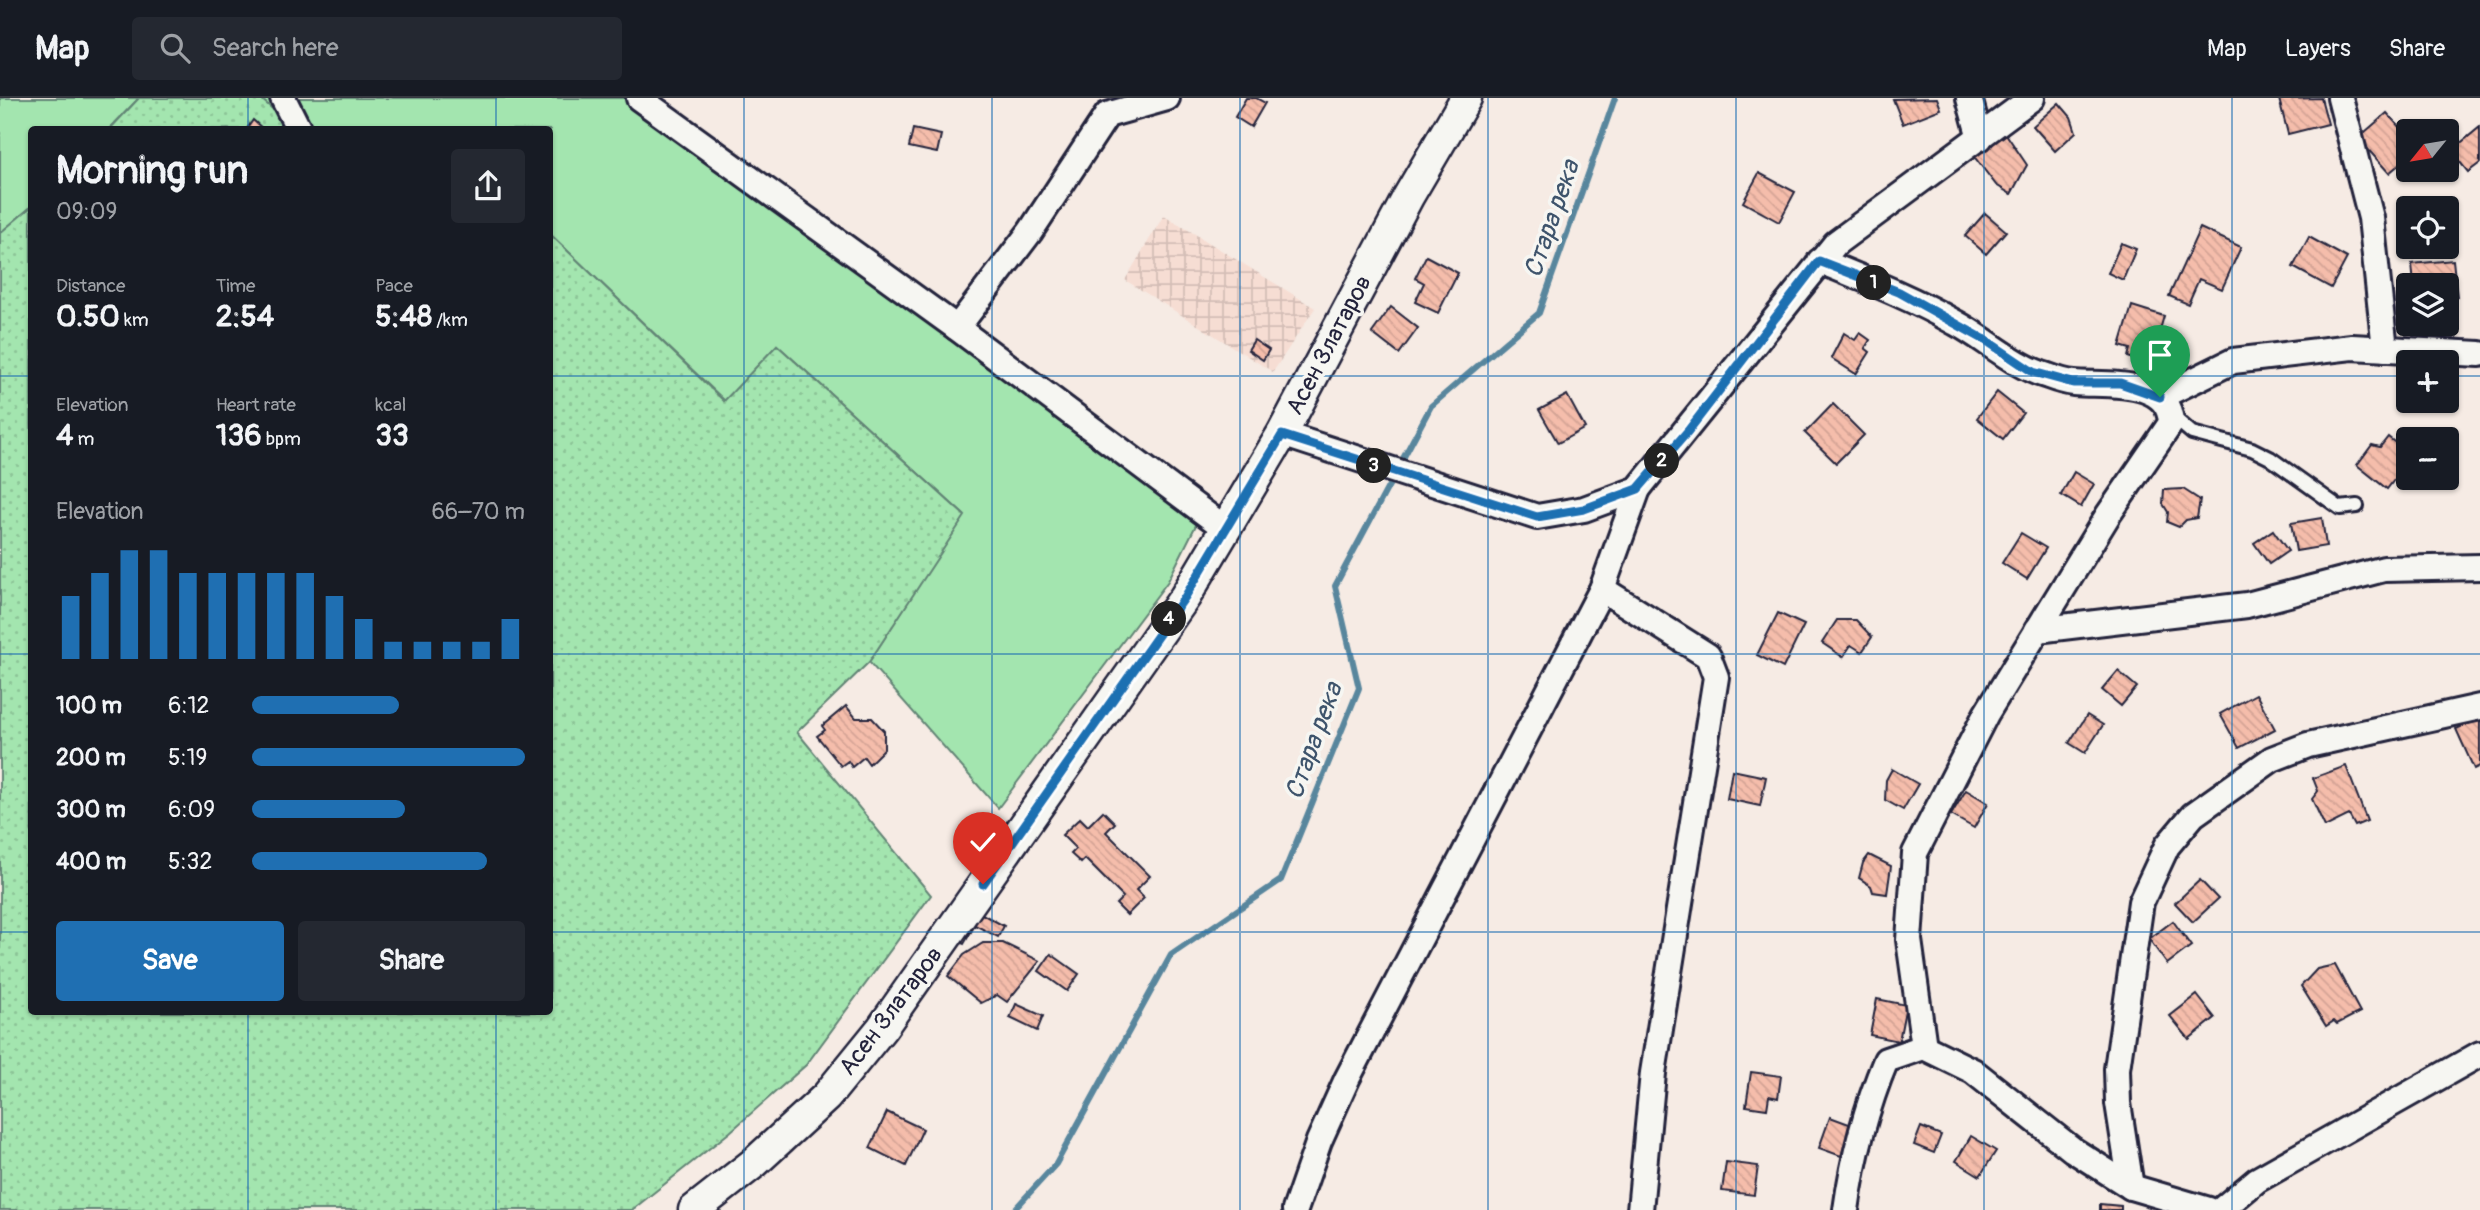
<!DOCTYPE html>
<meta charset="utf-8">
<style>
:root{--surface:#171b24;--page:#242831;--text:#f1f3f6;--muted:#9ea1a6;--line:#363941;--accent:#1f6fb2}
body{margin:0;font-family:Pangolin,sans-serif;background:var(--page);color:var(--text);height:100vh;display:flex;flex-direction:column;font-size:26px;white-space:nowrap}
*{box-sizing:border-box;margin:0}
p{font-size:23px;color:var(--muted)}
.icon{flex:none;width:38px;height:38px;fill:none;stroke:currentColor;stroke-width:2;stroke-linecap:round;stroke-linejoin:round}
.map{position:relative;flex:1;overflow:hidden}
.sheet{position:absolute;left:28px;top:28px;width:525px;height:889px;display:flex;flex-direction:column;background:var(--surface);border-radius:7px;box-shadow:0 2px 5px #0004}
.sheet>*{flex:none}
.needle{width:46px;rotate:240deg}
.buttons{position:absolute;left:2396px;top:21px;display:grid;gap:14px}
.buttons a{display:grid;place-items:center;width:63px;height:63px;border-radius:7px;background:var(--surface);box-shadow:0 2px 5px #0004;font-size:35px}
.pin{position:absolute;display:grid;place-items:center;width:60px;height:60px;color:#fff;margin:-72px -30px;border-radius:50% 50% 50% 0;rotate:-45deg;box-shadow:0 0 7px #0007}
.pin .icon{rotate:45deg}
.km{position:absolute;width:35px;height:35px;margin:-18px;border-radius:50%;background:#222;color:#fff;font-size:19px;line-height:35px;text-align:center}
.round{display:grid;place-items:center;flex:none;width:74px;height:74px;border-radius:7px;background:var(--page)}
.head{display:flex;align-items:center;justify-content:space-between;height:119px;padding:0 28px}
h1{font-size:38px;font-weight:800;line-height:52px}
.figures{display:grid;grid-template-columns:repeat(3,1fr);gap:10px;height:119px;padding:7px 28px}
.figures div{display:grid;align-content:center}
.figures b{font-size:30px;font-weight:800}
.figures small{font-size:19px;font-weight:400}
.figures p{font-size:19px}
.chart{height:196px;padding:14px 28px}
.chart p{display:flex;justify-content:space-between}
.chart svg{width:100%;height:126px;margin-top:7px;stroke:var(--accent);stroke-width:6}
.button{display:flex;gap:14px;margin-top:auto;padding:14px 28px}
.button a{flex:1;height:80px;border-radius:7px;background:var(--accent);color:#fff;font-size:28px;font-weight:800;line-height:80px;text-align:center}
.button a+a{background:var(--page);color:var(--text)}
ul{padding:0 28px;list-style:none;font-size:23px}
li{display:grid;grid-template-columns:112px 84px 1fr;align-items:center;height:52px}
li i{height:18px;border-radius:9px;background:var(--accent)}
header{display:flex;align-items:center;gap:42px;box-sizing:border-box;height:98px;padding:0 35px;background:var(--surface);border-bottom:2px solid var(--line)}
header strong{font-size:33px}
nav{display:flex;gap:38px;margin-inline-start:auto;font-size:24px}
.search{width:490px;height:63px;background:var(--page);display:flex;align-items:center;gap:18px;box-sizing:border-box;padding:0 24px;border-radius:7px;color:var(--muted);font-size:26px}
.map>svg:first-child{display:block}
</style>
<header>
<strong>Map</strong>
<div class="search"><svg class="icon" aria-label="search" viewBox="0 0 24 24"><circle cx="10" cy="10" r="6"/><path d="M15 15l6 6"/></svg>Search here</div>
<nav><a>Map</a><a>Layers</a><a>Share</a></nav>
</header>
<div class="map">
<svg width="2480" height="1112" viewBox="0 0 2480 1112">
<defs>
<pattern id="industrial-grid" width="8" height="8" patternUnits="userSpaceOnUse" patternTransform="scale(1.75)"><rect width="8" height="8" fill="#f6ddd3"/><path d="M0 4h8M4 0v8" fill="none" stroke="#d3bdb6"/></pattern>
<pattern id="garden-dots" width="8" height="8" patternUnits="userSpaceOnUse" patternTransform="scale(1.75)"><rect width="8" height="8" fill="#a3e5af"/><path d="M2 2h.1M6 6h.1" fill="none" stroke="#8cc497" stroke-width="1.8" stroke-linecap="round"/></pattern>
<pattern id="building-back-hatch" width="6" height="6" patternUnits="userSpaceOnUse" patternTransform="scale(1.75)"><rect width="6" height="6" fill="#f5bdab"/><path d="M-1 5l2 2M0 0l6 6M5-1l2 2" fill="none" stroke="#d2a294"/></pattern>
</defs>
<rect width="100%" height="100%" fill="#f6ebe4"/>
<filter id="ink" filterUnits="userSpaceOnUse"><feTurbulence type="fractalNoise" baseFrequency=".0143" numOctaves="2"/><feDisplacementMap in="SourceGraphic" scale="14" xChannelSelector="R" yChannelSelector="G"/><feConvolveMatrix kernelMatrix="1 2 1 2 8 2 1 2 1" color-interpolation-filters="sRGB"/></filter>
<g filter="url(#ink)">
<polygon fill="url(#industrial-grid)" points="1164,117 1315,210 1273,274 1125,182"/>
<g fill="#a3e5af" stroke="#628475" stroke-width="2">
<polygon points="0,0 139,0 109,31 32,32 31,109 0,135"/>
<polygon points="260,0 626,0 1197,425 1168,483 998,710 869,564 964,417 777,247 725,303 550,136 550,32 295,31"/>
</g>
<g fill="url(#garden-dots)" stroke="#628475" stroke-width="2">
<polygon points="139,0 260,0 295,31 109,32"/>
<polygon points="31,109 32,914 550,914 550,136 724,303 777,247 965,418 869,564 797,634 931,797 806,967 730,1034 632,1112 0,1112 0,135"/>
</g>
<g fill="none" stroke-linecap="round" stroke-linejoin="round">
<g stroke="#59869d" stroke-width="6">
<polyline points="1399,368 1431,308 1539,215 1615,0"/>
<polyline points="1014,1112 1056,1066 1171,857 1281,782 1359,590 1335,488 1394,378"/>
</g>
</g>
<g fill="url(#building-back-hatch)" stroke="#22223b" stroke-width="2">
<polygon points="1246,0 1256,0 1265,5 1251,29 1235,19"/>
<polygon points="1937,0 1941,11 1903,26 1893,1"/>
<polygon points="2321,0 2328,26 2288,36 2279,1"/>
<polygon points="2059,5 2071,19 2076,34 2055,53 2033,28"/>
<polygon points="2387,15 2408,39 2408,59 2389,75 2358,40"/>
<polygon points="253,22 264,32 246,32"/>
<polygon points="2480,29 2480,65 2468,74 2451,53"/>
<polygon points="2002,30 2027,67 2011,96 1996,87 1973,57"/>
<polygon points="913,31 941,37 937,55 909,49"/>
<polygon points="1759,75 1795,94 1779,124 1743,104"/>
<polygon points="1985,115 2006,133 1986,156 1965,138"/>
<polygon points="2200,130 2241,149 2222,191 2199,181 2188,206 2169,198"/>
<polygon points="2309,139 2347,160 2331,190 2293,169"/>
<polygon points="2121,145 2136,151 2123,182 2108,175"/>
<polygon points="1426,158 1458,175 1438,215 1415,204 1424,185 1415,180"/>
<polygon points="2453,162 2457,199 2446,200 2446,187 2414,187 2412,166"/>
<polygon points="2132,208 2164,218 2150,266 2128,259 2130,251 2120,248"/>
<polygon points="1391,209 1418,230 1399,256 1372,235"/>
<polygon points="1844,235 1855,242 1860,235 1870,242 1865,250 1870,254 1856,276 1831,260"/>
<polygon points="1254,242 1269,252 1263,262 1248,252"/>
<polygon points="1997,294 2023,315 2003,341 1977,320"/>
<polygon points="1567,297 1585,330 1558,345 1539,312"/>
<polygon points="1833,306 1864,337 1836,365 1805,335"/>
<polygon points="2388,339 2408,355 2408,364 2387,391 2357,367 2372,347 2380,349"/>
<polygon points="2074,374 2094,386 2081,409 2061,397"/>
<polygon points="2183,391 2200,402 2197,420 2186,422 2179,429 2167,424 2168,414 2163,406 2164,392"/>
<polygon points="2322,420 2326,448 2296,453 2291,425"/>
<polygon points="2273,432 2288,453 2269,466 2254,445"/>
<polygon points="2021,435 2046,450 2027,481 2002,465"/>
<polygon points="1778,515 1804,527 1783,570 1757,557"/>
<polygon points="1837,522 1856,522 1872,539 1862,554 1851,547 1843,559 1822,545"/>
<polygon points="2118,573 2137,589 2121,608 2102,592"/>
<polygon points="2256,596 2275,631 2239,650 2220,616"/>
<polygon points="846,608 856,620 872,620 884,633 884,651 869,666 864,659 852,669 848,663 841,668 817,638 825,632 822,628"/>
<polygon points="2087,617 2103,627 2085,655 2069,645"/>
<polygon points="2480,621 2480,668 2474,671 2456,631"/>
<polygon points="2346,668 2367,723 2355,728 2349,717 2325,729 2312,701 2318,693 2313,680"/>
<polygon points="1892,671 1918,686 1903,712 1885,702 1886,682"/>
<polygon points="1732,672 1766,679 1760,708 1727,701"/>
<polygon points="1966,692 1988,705 1974,730 1951,717"/>
<polygon points="1103,713 1115,725 1106,734 1150,778 1136,792 1144,800 1127,817 1116,806 1123,799 1085,761 1081,765 1071,756 1076,751 1062,737 1080,720 1088,728"/>
<polygon points="1869,757 1891,768 1887,796 1873,794 1871,788 1859,780 1863,765"/>
<polygon points="2200,782 2218,801 2193,824 2175,805"/>
<polygon points="971,810 1004,828 998,839 975,827 964,846 954,841"/>
<polygon points="2173,823 2191,848 2167,866 2149,841"/>
<polygon points="983,845 1003,845 1040,863 1007,904 997,897 981,905 948,878 964,857"/>
<polygon points="1051,856 1079,876 1067,893 1039,873"/>
<polygon points="2335,867 2360,914 2337,926 2334,923 2326,928 2301,888 2317,871"/>
<polygon points="2197,897 2215,920 2189,941 2170,918"/>
<polygon points="1877,901 1906,907 1899,943 1870,937"/>
<polygon points="1016,906 1043,918 1037,933 1010,920"/>
<polygon points="1751,974 1781,978 1778,1000 1769,998 1767,1011 1746,1008"/>
<polygon points="887,1014 923,1031 906,1068 870,1050"/>
<polygon points="1830,1019 1852,1027 1841,1058 1819,1050"/>
<polygon points="1921,1029 1941,1037 1934,1055 1914,1047"/>
<polygon points="1971,1038 1996,1053 1980,1078 1956,1063"/>
<polygon points="1726,1064 1758,1068 1754,1097 1722,1093"/>
<polygon points="2100,1106 2121,1108 2121,1112 2100,1112"/>
</g>
<g fill="none" stroke-linecap="round" stroke-linejoin="round">
<defs>
<polyline id="service" points="2171,317 2192,335 2252,351 2270,360 2340,410 2357,408"/>
<g id="minor">
<polyline points="283,0 298,30"/>
<polyline points="639,0 957,230 1226,431"/>
<polyline points="1969,0 1980,40"/>
<polyline points="2340,0 2371,120 2385,251"/>
<path d="M1820 163C1866 182 1912 200 1956 225 1986 241 2015 269 2048 278 2056 281 2065 284 2074 285 2105 288 2169 279 2171 325L2108 417 1986 616 1915 755 1909 842 1924 949"/>
<polyline points="957,230 1030,134 1107,17 1167,0"/>
<polyline points="2160,299 2233,263 2352,249 2480,256"/>
<polyline points="1282,336 1537,419 1584,411 1638,391 1836,145 2032,0"/>
<polyline points="1602,491 1708,558 1716,579 1653,975 1640,1112"/>
<polyline points="2037,532 2247,507 2384,471 2480,469"/>
<polyline points="2131,1089 2118,1005 2117,971 2141,804 2167,748 2193,717 2272,661 2308,647 2480,609"/>
<polyline points="1295,1112 1319,1043 1347,981 1602,491 1638,391"/>
<path d="M1846 1112C1853 1061 1866 1010 1886 962L1924 949 1973 973 2073 1052 2131 1089 2209 1112"/>
<polyline points="2221,1112 2257,1082 2480,956"/>
</g>
<polyline id="tertiary" points="694,1112 754,1065 826,999 882,930 1185,499 1282,336 1408,99 1466,0"/>
</defs>
<use href="#service" stroke="#22223b" stroke-width="18"/>
<use href="#minor" stroke="#22223b" stroke-width="30"/>
<use href="#tertiary" stroke="#22223b" stroke-width="35"/>
<use href="#service" stroke="#f6f6f2" stroke-width="12"/>
<use href="#minor" stroke="#f6f6f2" stroke-width="24"/>
<use href="#tertiary" stroke="#f6f6f2" stroke-width="30"/>
</g>
</g>
<g fill="none" stroke-linecap="round" stroke-linejoin="round" filter="url(#ink)">
<defs>
<polyline id="route" points="983,786 1185,499 1282,337 1537,419 1584,411 1638,391 1688,333 1819,163 1899,194 1987,243 2033,274 2073,285 2120,285 2160,299"/>
</defs>
<use href="#route" stroke="#fff" stroke-width="14"/>
<use href="#route" stroke="#1f6fb2" stroke-width="9"/>
</g>
<path fill="none" stroke="#1f6fb2" stroke-width="2" stroke-opacity="0.55" d="M248 0V32M496 0V32M744 0V1112M992 0V1112M1240 0V1112M1488 0V1112M1736 0V1112M1984 0V1112M2232 0V1112M0 278H32M550 278H2408M2446 278H2480M0 556H32M550 556H2480M0 834H32M550 834H2480M248 914V1112M496 914V1112"/>
<g text-anchor="middle" dominant-baseline="central" stroke-width="7" stroke-linejoin="round" paint-order="stroke">
<g font-size="24" fill="#22223b" stroke="#f6f6f2">
<text transform="translate(1329 247) rotate(-62)">Асен Златаров</text>
<text transform="translate(891 913) rotate(-53)">Асен Златаров</text>
</g>
<g font-size="26" font-style="italic" fill="#3e546c" stroke="#f6f6f2">
<text transform="translate(1552 121) rotate(-71)">Стара река</text>
<text transform="translate(1314 643) rotate(-70)">Стара река</text>
</g>
</g>
</svg>
<div class="buttons">
<a><svg class="needle" viewBox="-14 -14 28 28"><path d="M0-13l5 13h-10z" fill="#e53935"/><path d="M0 13l5-13h-10z" fill="#9ea1a6"/></svg></a>
<a><svg class="icon" aria-label="locate" viewBox="0 0 24 24"><circle cx="12" cy="12" r="6"/><path d="M12 2v4M12 18v4M2 12h4M18 12h4"/></svg></a>
<a><svg class="icon" aria-label="layers" viewBox="0 0 24 24"><path d="M12 4l9 5-9 5-9-5zM3 14l9 5 9-5"/></svg></a>
<a>+</a>
<a>−</a>
</div>
<div class="pin" style="left:2160px;top:299px;background:#1e9e55"><svg class="icon" aria-label="arrive" viewBox="0 0 24 24"><path d="M6 21V4h12l-3 4 3 4H6"/></svg></div>
<div class="pin" style="left:983px;top:786px;background:#d93025"><svg class="icon" aria-label="check" viewBox="0 0 24 24"><path d="M5 12l5 5 9-10"/></svg></div>
<b class="km" style="left:1874px;top:185px">1</b>
<b class="km" style="left:1662px;top:363px">2</b>
<b class="km" style="left:1374px;top:368px">3</b>
<b class="km" style="left:1169px;top:521px">4</b>
<section class="sheet">
<div class="head"><div><h1>Morning run</h1><p>09:09</p></div><a class="round"><svg class="icon" aria-label="share" viewBox="0 0 24 24"><path d="M12 15V3M7 8l5-5 5 5M5 13v7h14v-7"/></svg></a></div>
<div class="figures">
<div><p>Distance</p><b>0.50<small> km</small></b></div>
<div><p>Time</p><b>2:54</b></div>
<div><p>Pace</p><b>5:48<small> /km</small></b></div>
</div>
<div class="figures">
<div><p>Elevation</p><b>4<small> m</small></b></div>
<div><p>Heart rate</p><b>136<small> bpm</small></b></div>
<div><p>kcal</p><b>33</b></div>
</div>
<div class="chart"><p><span>Elevation</span>66–70 m</p>
<svg viewBox="0 0 160 44" preserveAspectRatio="none"><path d="M5 44V22M15 44V14M25 44V6M35 44V6M45 44V14M55 44V14M65 44V14M75 44V14M85 44V14M95 44V22M105 44V30M115 44V38M125 44V38M135 44V38M145 44V38M155 44V30"/></svg>
</div>
<ul>
<li><b>100 m</b>6:12<i style="width:54%"></i></li>
<li><b>200 m</b>5:19<i style="width:100%"></i></li>
<li><b>300 m</b>6:09<i style="width:56%"></i></li>
<li><b>400 m</b>5:32<i style="width:86%"></i></li>
</ul>
<div class="button"><a>Save</a><a>Share</a></div>
</section>
</div>
